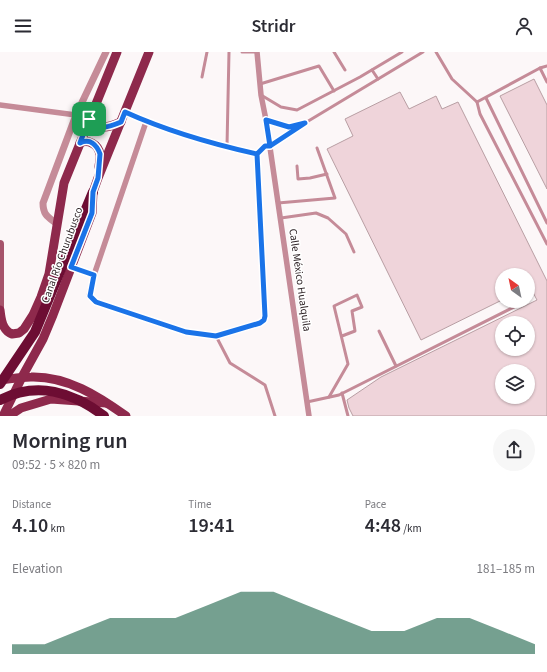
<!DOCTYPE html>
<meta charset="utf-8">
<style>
:root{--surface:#fff;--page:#f7f7f7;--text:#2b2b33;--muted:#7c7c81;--accent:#3b7862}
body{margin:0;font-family:"Source Sans 3",sans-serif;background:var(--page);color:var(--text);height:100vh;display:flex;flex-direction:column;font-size:15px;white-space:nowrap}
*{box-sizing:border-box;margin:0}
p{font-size:13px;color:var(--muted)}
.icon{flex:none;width:22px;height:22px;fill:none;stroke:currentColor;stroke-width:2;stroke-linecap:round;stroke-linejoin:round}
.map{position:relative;height:364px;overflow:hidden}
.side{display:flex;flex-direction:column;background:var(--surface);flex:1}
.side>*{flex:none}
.needle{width:26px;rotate:327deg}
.buttons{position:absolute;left:495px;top:216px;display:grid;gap:8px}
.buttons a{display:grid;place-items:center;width:40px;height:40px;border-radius:50%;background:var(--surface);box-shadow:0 1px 3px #0004;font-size:20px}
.pin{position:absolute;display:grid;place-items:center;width:34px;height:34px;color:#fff;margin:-17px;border-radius:8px;box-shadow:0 2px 6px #0006}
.round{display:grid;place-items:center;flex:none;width:42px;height:42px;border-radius:21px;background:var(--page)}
.summary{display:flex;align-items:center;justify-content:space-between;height:68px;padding:0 12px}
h1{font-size:22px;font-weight:600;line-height:30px}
.metrics{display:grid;grid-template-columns:repeat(3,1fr);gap:6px;height:68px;padding:4px 12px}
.metrics div{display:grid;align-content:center}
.metrics b{font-size:20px;font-weight:600}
.metrics small{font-size:11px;font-weight:400}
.metrics p{font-size:11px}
.chart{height:112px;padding:8px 12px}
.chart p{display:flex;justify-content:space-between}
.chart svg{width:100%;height:72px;margin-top:4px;fill:var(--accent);opacity:.7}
header{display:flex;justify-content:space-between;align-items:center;height:52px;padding:0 12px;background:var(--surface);font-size:18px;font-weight:600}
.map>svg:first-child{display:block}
</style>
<header><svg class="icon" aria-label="menu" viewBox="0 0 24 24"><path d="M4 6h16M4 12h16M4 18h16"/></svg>Stridr<svg class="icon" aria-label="person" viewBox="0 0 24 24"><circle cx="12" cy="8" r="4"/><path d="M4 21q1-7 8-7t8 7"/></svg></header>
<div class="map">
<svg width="547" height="364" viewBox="0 0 547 364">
<rect width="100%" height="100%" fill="#fcf7f8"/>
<g fill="#efd4da" stroke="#b89ea3" fill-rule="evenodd">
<polygon points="534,27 547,53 547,137 500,44"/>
<path d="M400 40 409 57 436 44 442 57 458 50 547 229V364H353L349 356 347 348 381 325 537 248 530 235 528 236V223H502V248L421 288 327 97 353 84 345 67ZM502 271H528V297H502ZM502 319H528V345H502Z"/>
</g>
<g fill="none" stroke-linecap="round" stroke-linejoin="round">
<g stroke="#c58b98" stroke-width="3">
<polyline points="242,0 257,0"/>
<polyline points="334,0 345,18"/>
<polyline points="436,0 452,27 477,50 480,62 547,192"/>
<polyline points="540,16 547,14"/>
<polyline points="372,18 378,27"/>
<polyline points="202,25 207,0"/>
<polyline points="260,32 319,14 334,39"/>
<polyline points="261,43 281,55 297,58 360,25 402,0"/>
<polyline points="486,46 547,171"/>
<polyline points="477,50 540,16 547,30"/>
<polyline points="266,68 289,75 303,72"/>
<polyline points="227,94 229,0"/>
<polyline points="270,94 305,71 423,0"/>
<polyline points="297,114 298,127 310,126 327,122"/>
<polyline points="278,151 335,146 317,96"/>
<polyline points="281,166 316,161 328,166 346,182 354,200"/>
<polyline points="379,279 396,314"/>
<polyline points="216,284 230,311 265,333 275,364"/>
<polyline points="342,341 348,364"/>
<polyline points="329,345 348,312 334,254 357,243 362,255 352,259 355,279 342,284"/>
<polyline points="307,350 339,343 526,249"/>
</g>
<g stroke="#c58b98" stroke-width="5.5">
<polyline points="257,0 261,43 266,68 309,364"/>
<polyline points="0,53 76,63 89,67"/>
<path d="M125 60C167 79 212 92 257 102"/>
<polyline points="146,70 94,223 89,244 96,250 186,280 216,284 261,271 265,264 257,102"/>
<polyline points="257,102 265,94 270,94"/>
<polyline points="71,215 94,223"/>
</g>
<path stroke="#c58b98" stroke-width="7" d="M57 172C48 165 43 163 43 151L76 63 106 0"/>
<polyline stroke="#a6546b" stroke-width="8" points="0,192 0,257"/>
<g stroke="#8e294c" stroke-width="9">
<path d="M89 67C101 78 107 76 121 70"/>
<path d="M80 91C88 87 98 92 100 102 101 106 99 111 99 115"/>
<path d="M0 258C1 267 2 278 12 282L19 281 24 277 33 263 41 245 49 222 64 131 117 0"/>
<path d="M0 328C10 327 21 325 31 325 67 324 98 344 126 364"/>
<polyline points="3,364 22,325 43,287 53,263 92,161 93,140 98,126 149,0"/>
<polyline points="9,364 21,356 51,347 106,351"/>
</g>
<polyline stroke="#6d0d33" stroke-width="10" points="63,212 93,140"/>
<g stroke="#6d0d33" stroke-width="10">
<polyline points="0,332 35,280 63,212"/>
<path d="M0 348C37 329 73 340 104 364"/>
</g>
</g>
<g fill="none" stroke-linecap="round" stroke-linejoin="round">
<defs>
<path id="route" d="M89 67 80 91C90 86 97 93 100 102L98 126 93 140 92 161 71 215 94 223 90 244 96 250 186 280 216 284 260 271 264 268 265 264 257 102 265 94H270L266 68 289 75 305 71 270 94H265L257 102C212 92 167 79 125 60L121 70C107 76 101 78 89 67"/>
</defs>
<use href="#route" stroke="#fff" stroke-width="8"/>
<use href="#route" stroke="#1a73e8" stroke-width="5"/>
</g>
<g text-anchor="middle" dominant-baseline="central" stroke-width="3" stroke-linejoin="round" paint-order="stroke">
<g font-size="11" fill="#302528" stroke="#fff">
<text transform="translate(62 203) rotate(-70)">Canal Río Churubusco</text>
<text transform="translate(300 228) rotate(82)">Calle México Hualquila</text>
</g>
</g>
</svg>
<div class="buttons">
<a><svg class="needle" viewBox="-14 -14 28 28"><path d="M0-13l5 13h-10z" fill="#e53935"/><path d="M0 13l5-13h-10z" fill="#7c7c81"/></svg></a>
<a><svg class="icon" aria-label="locate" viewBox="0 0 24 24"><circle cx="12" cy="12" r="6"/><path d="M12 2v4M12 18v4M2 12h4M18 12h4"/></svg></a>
<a><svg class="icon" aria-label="layers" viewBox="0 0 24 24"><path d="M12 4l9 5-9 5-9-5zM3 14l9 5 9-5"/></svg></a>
</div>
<div class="pin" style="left:89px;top:67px;background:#1e9e55"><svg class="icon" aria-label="arrive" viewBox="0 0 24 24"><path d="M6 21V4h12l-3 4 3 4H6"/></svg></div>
</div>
<section class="side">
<div class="summary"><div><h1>Morning run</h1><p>09:52 · 5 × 820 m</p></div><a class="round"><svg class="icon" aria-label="share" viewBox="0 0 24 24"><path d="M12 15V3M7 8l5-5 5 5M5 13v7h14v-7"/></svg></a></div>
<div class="metrics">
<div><p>Distance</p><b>4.10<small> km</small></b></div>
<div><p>Time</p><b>19:41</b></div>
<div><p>Pace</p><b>4:48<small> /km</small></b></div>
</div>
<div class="chart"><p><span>Elevation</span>181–185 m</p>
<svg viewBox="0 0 160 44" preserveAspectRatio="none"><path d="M0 44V38L10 38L20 30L30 22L40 22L50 22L60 14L70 6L80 6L90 14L100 22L110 30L120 30L130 22L140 22L150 30L160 38V44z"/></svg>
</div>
</section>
